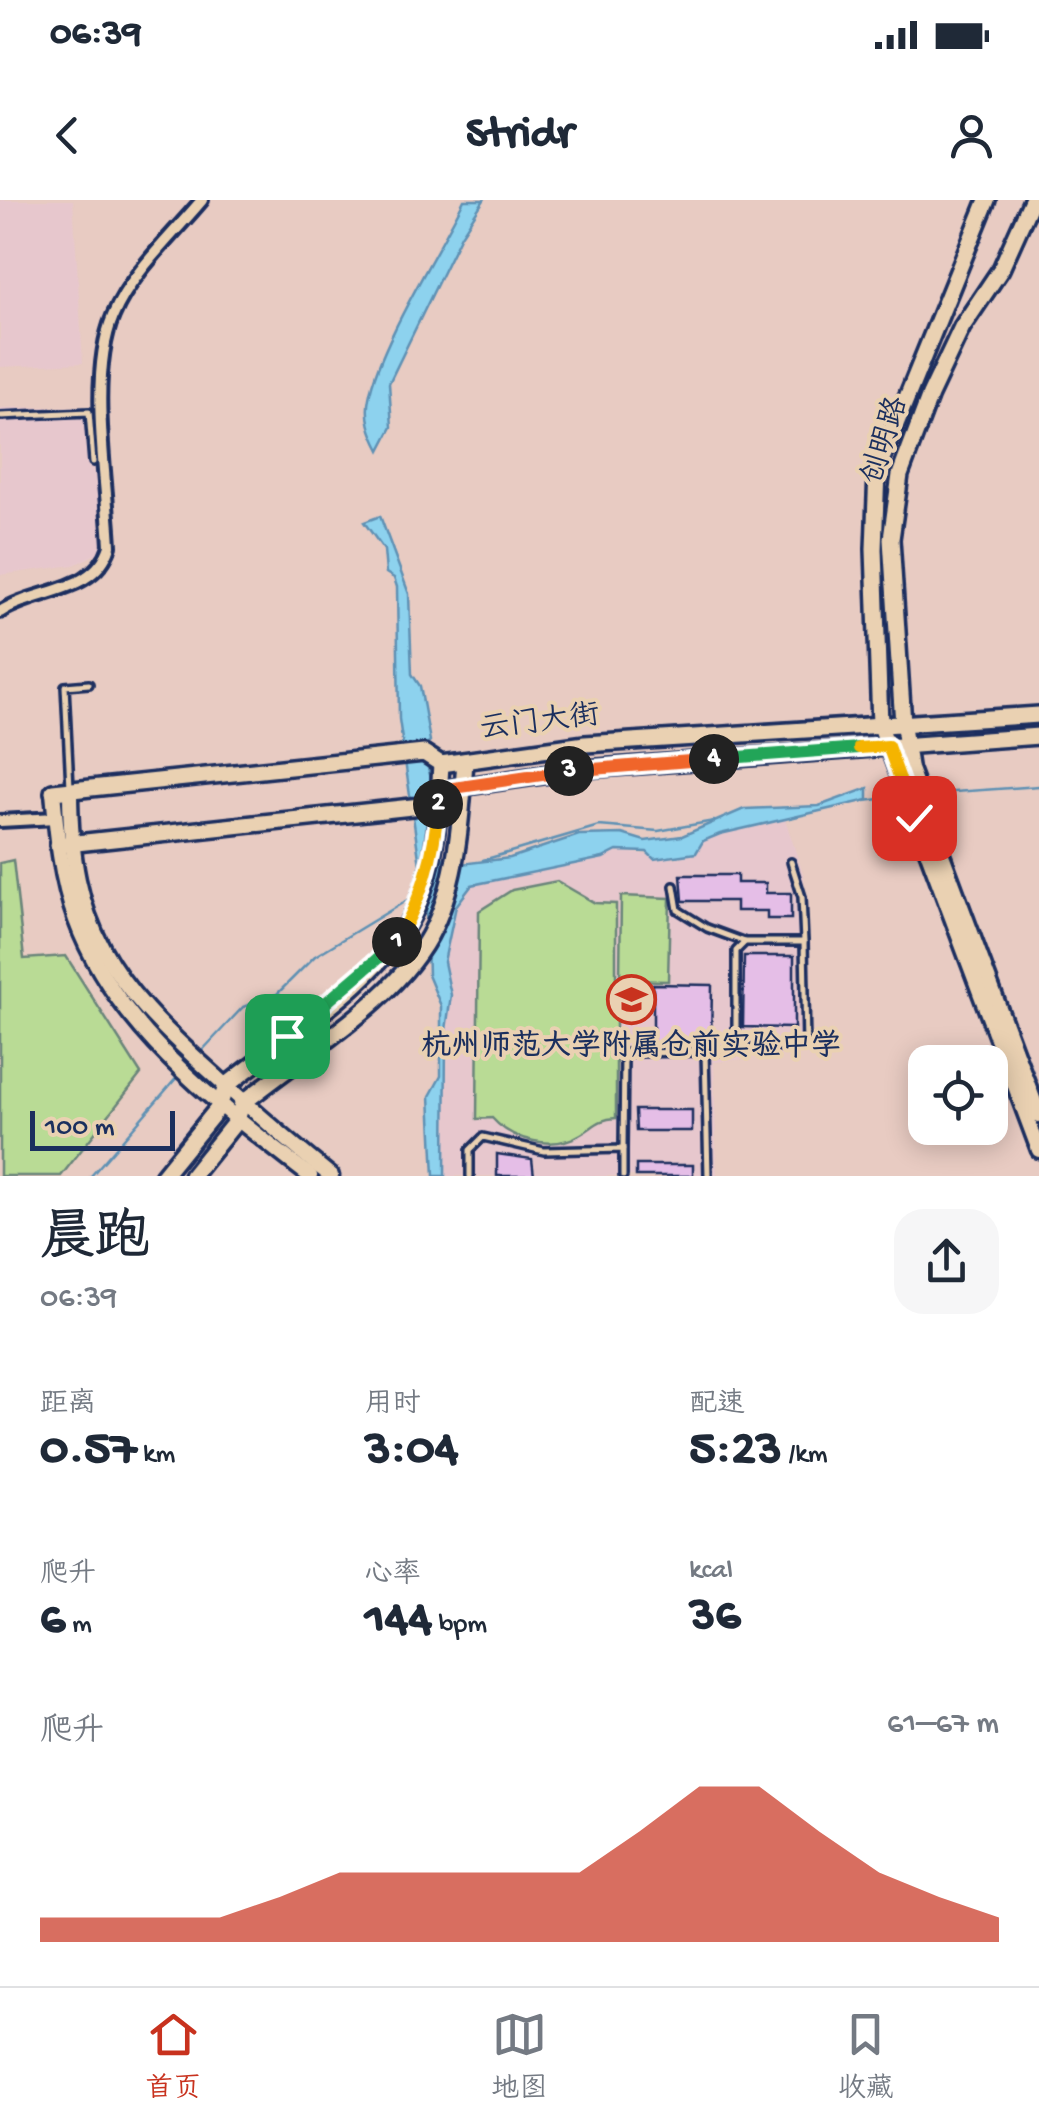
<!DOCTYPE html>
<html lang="zh">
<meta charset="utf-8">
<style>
:root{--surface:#fff;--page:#f6f6f7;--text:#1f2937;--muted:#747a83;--line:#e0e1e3;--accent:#c8321e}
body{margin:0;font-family:"Gochi Hand","LXGW WenKai TC",sans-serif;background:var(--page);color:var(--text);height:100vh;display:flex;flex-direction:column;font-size:38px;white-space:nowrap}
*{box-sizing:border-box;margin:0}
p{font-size:32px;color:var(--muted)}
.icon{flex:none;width:55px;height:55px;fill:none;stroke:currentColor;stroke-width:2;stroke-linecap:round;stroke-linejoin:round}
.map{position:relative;height:976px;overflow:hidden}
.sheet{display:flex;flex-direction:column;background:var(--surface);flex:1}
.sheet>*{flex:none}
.buttons{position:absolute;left:908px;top:845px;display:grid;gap:20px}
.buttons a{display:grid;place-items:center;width:100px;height:100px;border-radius:20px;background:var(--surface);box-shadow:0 5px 25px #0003;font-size:50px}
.scale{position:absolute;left:30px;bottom:25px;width:145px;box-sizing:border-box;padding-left:10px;border:5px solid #1b2f5e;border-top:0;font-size:28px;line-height:35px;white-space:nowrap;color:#1b2f5e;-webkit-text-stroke:8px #ead1b2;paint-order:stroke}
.pin{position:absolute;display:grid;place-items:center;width:85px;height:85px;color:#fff;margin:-42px;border-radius:20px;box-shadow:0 5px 15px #0006}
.km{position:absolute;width:50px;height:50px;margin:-25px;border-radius:50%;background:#222;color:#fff;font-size:28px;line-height:50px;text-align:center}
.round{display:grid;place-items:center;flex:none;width:105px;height:105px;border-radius:30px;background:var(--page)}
.overview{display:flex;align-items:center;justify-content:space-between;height:170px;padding:0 40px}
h1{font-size:55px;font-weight:700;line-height:75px}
.metrics{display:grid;grid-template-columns:repeat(3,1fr);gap:15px;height:170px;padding:10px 40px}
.metrics div{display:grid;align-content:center}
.metrics b{font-size:50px;font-weight:700}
.metrics small{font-size:28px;font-weight:400}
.metrics p{font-size:28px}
.chart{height:280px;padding:20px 40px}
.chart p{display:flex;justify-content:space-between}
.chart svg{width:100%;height:180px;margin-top:10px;fill:var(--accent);opacity:.7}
.status{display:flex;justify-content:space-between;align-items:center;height:70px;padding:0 50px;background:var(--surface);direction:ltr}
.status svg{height:28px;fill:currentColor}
header{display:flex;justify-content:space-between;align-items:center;height:130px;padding:0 40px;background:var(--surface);font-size:45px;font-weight:700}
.tab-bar{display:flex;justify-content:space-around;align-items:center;height:140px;border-top:2px solid var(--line);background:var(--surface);font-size:28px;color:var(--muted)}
.tab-bar a{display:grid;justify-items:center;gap:5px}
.tab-bar .current{color:var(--accent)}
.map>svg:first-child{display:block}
</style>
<div class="status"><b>06:39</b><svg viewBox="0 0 49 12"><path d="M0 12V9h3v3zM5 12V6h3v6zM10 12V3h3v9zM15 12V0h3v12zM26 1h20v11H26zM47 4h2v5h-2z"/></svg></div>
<header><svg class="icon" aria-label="back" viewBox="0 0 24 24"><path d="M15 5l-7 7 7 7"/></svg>Stridr<svg class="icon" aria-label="person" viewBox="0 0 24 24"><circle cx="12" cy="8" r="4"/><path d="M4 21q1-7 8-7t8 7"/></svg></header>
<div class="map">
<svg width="1039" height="976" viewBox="0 0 1039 976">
<rect width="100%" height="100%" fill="#e8cbc2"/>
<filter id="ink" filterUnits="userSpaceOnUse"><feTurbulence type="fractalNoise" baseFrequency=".01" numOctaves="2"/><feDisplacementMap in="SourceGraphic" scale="20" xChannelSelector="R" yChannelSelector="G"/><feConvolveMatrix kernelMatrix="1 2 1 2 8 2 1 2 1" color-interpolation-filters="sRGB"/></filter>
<g filter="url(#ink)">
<g fill="#e7c7cd">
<polygon points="0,0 73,0 83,163 0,167"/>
<polygon points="96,206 102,351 74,365 0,375 0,208"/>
<polygon points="785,619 804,677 812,852 714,862 717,976 445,976 446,830 451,795 444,762 456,706 472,685 603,658 617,651 675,658 695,653 703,641 720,634"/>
</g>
<g fill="#b9db95" stroke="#6a857a" stroke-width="2.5">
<polygon points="13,660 24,759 66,756 141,874 61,976 0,976 0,663"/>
<path d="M557 681 595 703 616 704V918C598 919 595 926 581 934 554 951 512 941 492 918L477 919 479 711 512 690Z"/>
<polygon points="621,696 670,698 668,781 620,780"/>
</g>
<g fill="#8dd2ee" stroke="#5f91b4" stroke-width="2.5">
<path d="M464 0H484L461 35 389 183 392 227 380 250C371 233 365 217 369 198 379 145 438 52 464 0Z"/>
<polygon points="380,316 409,394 412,474 420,486 430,541 422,549 432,581 433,624 445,666 510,658 579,635 622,634 645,641 682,636 744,609 819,606 868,588 868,600 720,634 703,641 696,653 654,659 647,652 617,651 603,658 472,685 456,706 444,762 451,795 446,830 445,976 434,976 430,896 441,876 441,806 428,775 426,707 399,519 397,387 394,378 386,373 384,350 364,322"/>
</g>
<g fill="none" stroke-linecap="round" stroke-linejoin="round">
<g stroke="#5f91b4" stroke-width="2.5">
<polyline points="925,594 1039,586"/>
<polyline points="865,601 902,596"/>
<polyline points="483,660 599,626 658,631 714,621"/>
<polyline points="198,855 243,807 277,794 315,756 414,696"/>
<polyline points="91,976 179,875"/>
</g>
</g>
<g fill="#e5bee7" stroke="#1b2f5e" stroke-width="2.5">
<polygon points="681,675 737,675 737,683 766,683 766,693 791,693 791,719 767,719 767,711 736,711 736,701 683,701"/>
<polygon points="744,756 794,756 794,828 743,827"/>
<polygon points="653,784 712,785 711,844 653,843"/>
<polygon points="635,910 692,910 692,931 636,931"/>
<polygon points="497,954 532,959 534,976 497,976"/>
<rect x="636" y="965" width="57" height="11"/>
</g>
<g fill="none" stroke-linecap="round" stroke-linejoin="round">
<defs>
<g id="service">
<polyline points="0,216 89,212 93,262"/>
<polyline points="70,587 65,486 89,484"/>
<polyline points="791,662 802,697 804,742"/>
<polyline points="674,686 678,710 707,728 745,742"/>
<polyline points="705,852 806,846 804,742 745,742 736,751 736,850"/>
<polyline points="623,949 624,853 705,852 708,976"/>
<polyline points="470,976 470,950 483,937 544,951 623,949 623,976"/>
</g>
<g id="minor">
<path d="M0 412C37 388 95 394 110 346 107 281 88 175 113 116 131 73 172 36 202 0"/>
<polyline points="0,621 56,618"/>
</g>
<g id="tertiary">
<polyline points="903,524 910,569 1039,915"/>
<polyline points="880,525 1039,950"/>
<path d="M70 590C70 728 111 782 210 871 249 907 289 942 331 976"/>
<path d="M53 592C57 636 61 679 76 720 116 830 221 907 310 976"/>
</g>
<g id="secondary">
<polyline points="903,524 891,339 900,275 930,195 962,127 1001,69 1032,0"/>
<polyline points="880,525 874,349 877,271 987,0"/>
<polyline points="53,592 424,553 441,564 585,544 1039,515"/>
<polyline points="58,645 421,606 440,590 584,569 1039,536"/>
<path d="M163 976 219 907 226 886C286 837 384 779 416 708 437 663 438 613 441 564"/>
<path d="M192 976 237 920 242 904C303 853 400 800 434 727 458 676 461 616 465 561"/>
</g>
</defs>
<use href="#service" stroke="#1b2f5e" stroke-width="12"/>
<use href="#minor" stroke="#1b2f5e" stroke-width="18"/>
<use href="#tertiary" stroke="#1b2f5e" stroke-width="21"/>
<use href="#secondary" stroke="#1b2f5e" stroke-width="22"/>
<use href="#service" stroke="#ead1b2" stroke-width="5"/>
<use href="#minor" stroke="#ead1b2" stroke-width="10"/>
<use href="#tertiary" stroke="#ead1b2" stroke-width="14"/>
<use href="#secondary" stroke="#ead1b2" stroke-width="15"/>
</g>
</g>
<g fill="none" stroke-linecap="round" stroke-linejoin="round" filter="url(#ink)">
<defs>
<polyline id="split-1" points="287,836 397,742"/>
<path id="split-2" d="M397 742C422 697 435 655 438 604"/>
<polyline id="split-3" points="438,604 440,590 569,571"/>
<polyline id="split-4" points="569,571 714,559"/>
<polyline id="split-5" points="714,559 859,548"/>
<polyline id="split-6" points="859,548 888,546 914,618"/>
</defs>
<use href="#split-1" stroke="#fff" stroke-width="20"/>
<use href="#split-2" stroke="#fff" stroke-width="20"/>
<use href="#split-3" stroke="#fff" stroke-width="20"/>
<use href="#split-4" stroke="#fff" stroke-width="20"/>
<use href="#split-5" stroke="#fff" stroke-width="20"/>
<use href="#split-6" stroke="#fff" stroke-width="20"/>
<use href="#split-1" stroke="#22a559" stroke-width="12"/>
<use href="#split-2" stroke="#f5b400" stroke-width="12"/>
<use href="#split-3" stroke="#f0652b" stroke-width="12"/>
<use href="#split-4" stroke="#f0652b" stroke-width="12"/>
<use href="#split-5" stroke="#22a559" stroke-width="12"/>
<use href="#split-6" stroke="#f5b400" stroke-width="12"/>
</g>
<defs>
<symbol id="school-ring" viewBox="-11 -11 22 22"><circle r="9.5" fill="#ead1b2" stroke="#c8321e" stroke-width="1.5"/><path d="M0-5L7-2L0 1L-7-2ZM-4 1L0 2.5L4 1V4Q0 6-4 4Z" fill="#c8321e"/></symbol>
</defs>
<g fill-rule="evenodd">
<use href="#school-ring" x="604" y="772" width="55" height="55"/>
</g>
<g text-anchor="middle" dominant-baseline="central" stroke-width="8" stroke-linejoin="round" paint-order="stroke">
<g font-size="30" fill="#1b2f5e" stroke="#ead1b2">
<text transform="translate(887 241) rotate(-73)">创明路</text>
<text transform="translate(540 524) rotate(-7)">云门大街</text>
</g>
<g font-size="30" font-weight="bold" fill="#1b2f5e" stroke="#ead1b2">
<text x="631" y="848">杭州师范大学附属仓前实验中学</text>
</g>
</g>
</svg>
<div class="buttons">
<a><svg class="icon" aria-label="locate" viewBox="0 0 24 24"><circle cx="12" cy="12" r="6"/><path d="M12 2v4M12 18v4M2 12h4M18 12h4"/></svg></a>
</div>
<div class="scale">100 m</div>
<div class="pin" style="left:287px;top:836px;background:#1e9e55"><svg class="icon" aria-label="arrive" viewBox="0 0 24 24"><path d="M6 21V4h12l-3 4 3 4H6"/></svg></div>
<div class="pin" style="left:914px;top:618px;background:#d93025"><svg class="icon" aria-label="check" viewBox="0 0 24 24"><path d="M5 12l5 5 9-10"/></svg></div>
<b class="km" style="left:397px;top:742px">1</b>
<b class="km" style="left:438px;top:604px">2</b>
<b class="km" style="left:569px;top:571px">3</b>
<b class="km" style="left:714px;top:559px">4</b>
</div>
<section class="sheet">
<div class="overview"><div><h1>晨跑</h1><p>06:39</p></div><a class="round"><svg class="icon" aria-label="share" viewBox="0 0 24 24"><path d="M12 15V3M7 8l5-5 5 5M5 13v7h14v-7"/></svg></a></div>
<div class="metrics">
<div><p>距离</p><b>0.57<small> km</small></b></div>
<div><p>用时</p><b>3:04</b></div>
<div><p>配速</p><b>5:23<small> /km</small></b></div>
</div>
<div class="metrics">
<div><p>爬升</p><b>6<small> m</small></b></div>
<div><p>心率</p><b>144<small> bpm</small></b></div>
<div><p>kcal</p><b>36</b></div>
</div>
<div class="chart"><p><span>爬升</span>61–67 m</p>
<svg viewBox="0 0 160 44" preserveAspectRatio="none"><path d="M0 44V38L10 38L20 38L30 38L40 33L50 27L60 27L70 27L80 27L90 27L100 17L110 6L120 6L130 17L140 27L150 33L160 38V44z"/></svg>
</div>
</section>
<nav class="tab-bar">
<a class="current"><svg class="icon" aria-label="home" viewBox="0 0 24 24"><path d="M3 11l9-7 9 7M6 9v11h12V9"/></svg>首页</a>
<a><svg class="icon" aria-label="map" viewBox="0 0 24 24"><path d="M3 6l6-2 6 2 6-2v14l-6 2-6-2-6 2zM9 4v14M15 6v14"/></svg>地图</a>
<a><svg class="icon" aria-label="saved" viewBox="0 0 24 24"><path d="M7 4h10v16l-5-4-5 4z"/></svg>收藏</a>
</nav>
